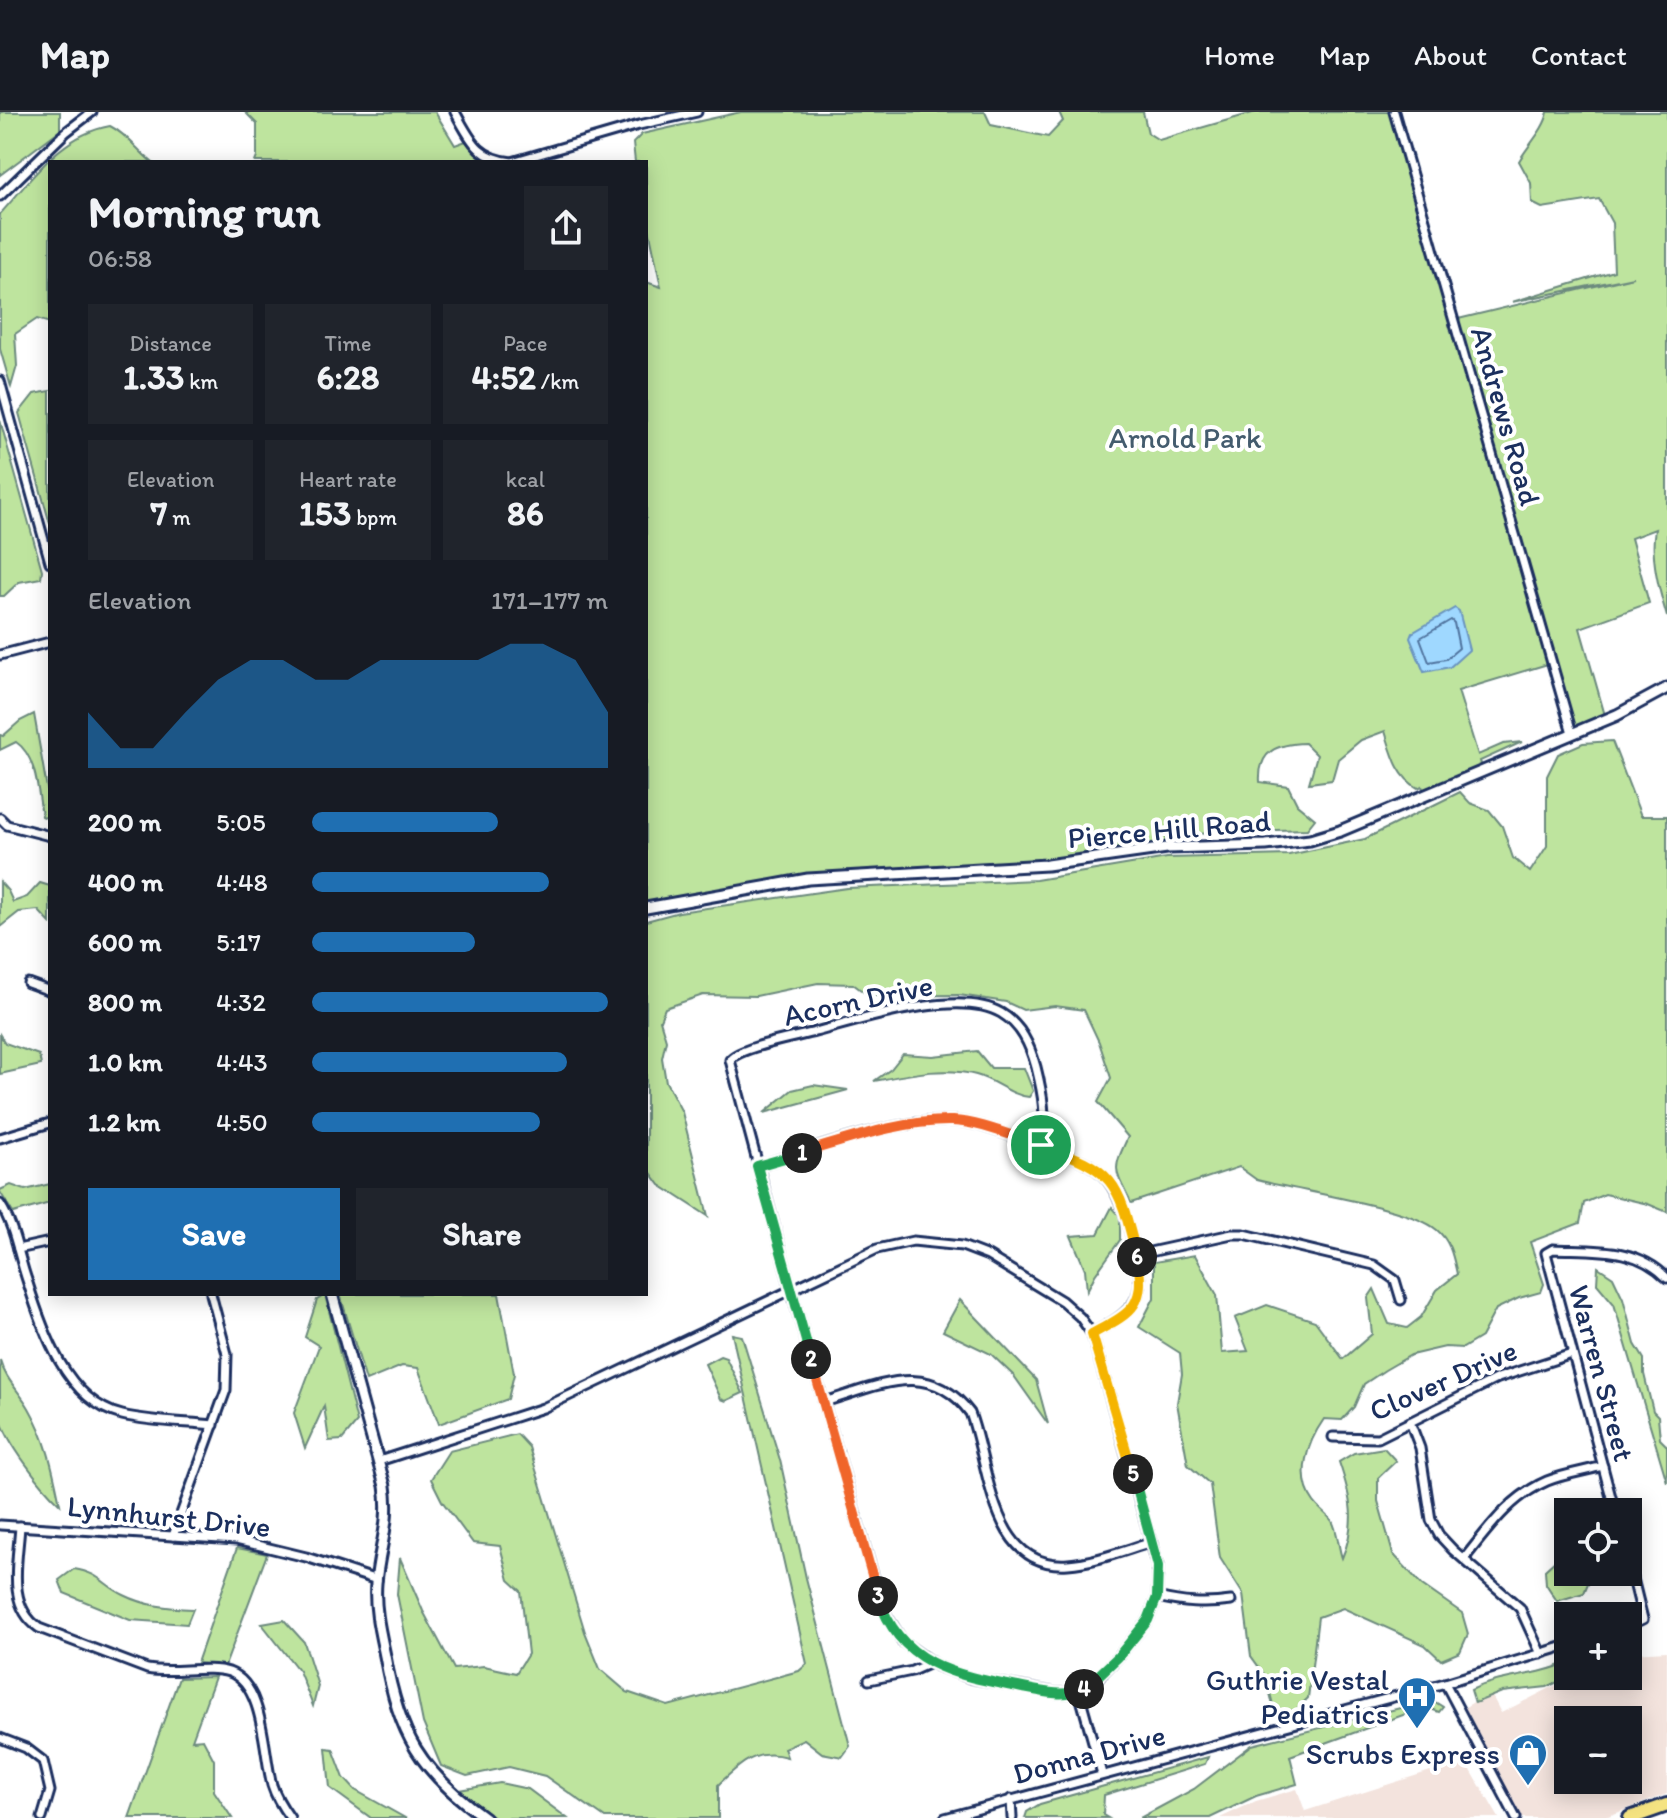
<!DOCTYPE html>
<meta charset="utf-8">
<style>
:root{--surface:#171b24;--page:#20242c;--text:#f1f3f6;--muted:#9ea1a6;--line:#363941;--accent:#1f6fb2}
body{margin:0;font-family:Itim,sans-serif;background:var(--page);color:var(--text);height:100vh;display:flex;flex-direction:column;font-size:30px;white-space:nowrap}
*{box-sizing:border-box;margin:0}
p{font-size:26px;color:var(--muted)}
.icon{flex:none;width:44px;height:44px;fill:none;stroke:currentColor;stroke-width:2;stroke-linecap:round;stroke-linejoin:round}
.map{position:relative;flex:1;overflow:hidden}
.details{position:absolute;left:48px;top:48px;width:600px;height:1136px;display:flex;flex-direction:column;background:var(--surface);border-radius:0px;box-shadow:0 4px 20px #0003}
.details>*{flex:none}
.buttons{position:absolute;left:1554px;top:1386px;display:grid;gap:16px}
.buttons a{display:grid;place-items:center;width:88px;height:88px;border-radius:0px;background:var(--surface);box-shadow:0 4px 20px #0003;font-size:40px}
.pin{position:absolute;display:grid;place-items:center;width:68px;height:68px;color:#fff;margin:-34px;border:4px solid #fff;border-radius:50%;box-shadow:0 2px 8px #0007}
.km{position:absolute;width:40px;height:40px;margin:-20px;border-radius:50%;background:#222;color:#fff;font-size:22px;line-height:40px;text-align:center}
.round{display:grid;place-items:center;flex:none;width:84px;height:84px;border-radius:0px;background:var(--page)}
.headline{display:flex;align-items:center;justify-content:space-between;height:136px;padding:0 40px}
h1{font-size:44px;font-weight:700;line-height:60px}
.metrics{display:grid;grid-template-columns:repeat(3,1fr);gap:12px;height:136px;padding:8px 40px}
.metrics div{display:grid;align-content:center;border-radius:0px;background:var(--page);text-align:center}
.metrics b{font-size:34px;font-weight:700}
.metrics small{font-size:22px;font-weight:400}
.metrics p{font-size:22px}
.chart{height:224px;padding:16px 40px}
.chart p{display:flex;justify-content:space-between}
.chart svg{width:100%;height:144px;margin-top:8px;fill:var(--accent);opacity:.7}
.action{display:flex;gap:16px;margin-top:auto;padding:16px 40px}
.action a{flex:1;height:92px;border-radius:0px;background:var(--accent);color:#fff;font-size:32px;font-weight:700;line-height:92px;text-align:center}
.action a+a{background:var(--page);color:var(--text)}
ul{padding:0 40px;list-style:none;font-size:26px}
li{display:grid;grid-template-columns:128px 96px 1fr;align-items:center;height:60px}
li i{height:20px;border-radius:10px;background:var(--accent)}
header{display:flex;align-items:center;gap:48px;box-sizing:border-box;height:112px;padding:0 40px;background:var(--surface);border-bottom:2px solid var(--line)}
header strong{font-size:38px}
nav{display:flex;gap:44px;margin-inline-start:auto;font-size:28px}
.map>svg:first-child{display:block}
</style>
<header>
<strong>Map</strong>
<nav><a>Home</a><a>Map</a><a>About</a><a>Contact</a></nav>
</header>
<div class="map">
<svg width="1667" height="1706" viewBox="0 0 1667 1706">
<rect width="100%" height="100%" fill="#fff"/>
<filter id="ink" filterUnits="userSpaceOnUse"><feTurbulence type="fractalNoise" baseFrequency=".0125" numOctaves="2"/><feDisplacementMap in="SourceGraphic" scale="16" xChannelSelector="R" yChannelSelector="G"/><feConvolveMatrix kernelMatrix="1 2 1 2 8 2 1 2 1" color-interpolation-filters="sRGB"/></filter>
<g filter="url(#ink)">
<g fill="#f3e3dd" fill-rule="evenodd">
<path d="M1667 1539V1682L1603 1706H1522L1462 1597 1490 1580 1501 1601 1574 1564H1628V1542L1631 1541ZM1568 1608H1628V1668H1568Z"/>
<polygon points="1465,1648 1499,1706 1220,1706 1256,1689 1297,1677 1305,1699"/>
</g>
<g fill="#bee49e" stroke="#6c8a7e" stroke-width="2">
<polygon points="0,0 60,0 60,18 0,63"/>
<polygon points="245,0 435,0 455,33 466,29 484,50 255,50 257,45 257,12"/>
<path d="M741 0H985L991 13 1048 25 1063 9 1059 0H1143L1148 21 1159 28 1256 0H1394L1454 208 1633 165 1512 190 1614 159 1612 111 1599 87 1542 96 1532 91 1531 71 1519 49C1528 33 1545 17 1548 0H1667V505C1659 478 1650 444 1655 417L1631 426 1649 491 1580 516 1606 607 1572 621 1551 551 1458 579 1478 643 1503 632 1522 630 1480 649 1483 658 1425 682 1422 674 1418 676C1397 665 1392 641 1385 619L1361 628 1338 647 1332 668 1309 671 1317 643 1305 631C1278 632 1258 638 1260 670L1288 674 1297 692 1315 707 1307 717 1214 720 1166 727 1167 736 1047 753 837 764 646 796V170L661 175 646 102V50H635L633 31 642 22Z"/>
<path d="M110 14C128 23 137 38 152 50H50V211L37 207 15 222 17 254 11 275 0 237V102C33 66 60 23 110 14Z"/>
<polygon points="50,279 50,412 19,301 34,282"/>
<polygon points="0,308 42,458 41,466 19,470 4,484 0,484"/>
<path d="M34 602 50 694V708L42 704C38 680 37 644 16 630L0 638V623L3 624 20 609Z"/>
<path d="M1612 629 1641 704H1667V1100L1648 1092 1605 1082 1584 1091 1580 1111 1530 1130 1544 1172 1541 1180 1519 1186 1496 1197 1481 1225 1463 1236 1445 1235 1411 1243 1385 1258 1364 1272 1354 1295 1342 1308 1324 1307C1308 1330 1295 1364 1314 1390 1319 1397 1327 1402 1332 1409 1338 1419 1338 1435 1342 1446 1357 1411 1351 1385 1339 1350L1354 1341 1384 1336 1396 1349 1378 1366V1389L1393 1442 1422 1473 1462 1501 1468 1522 1460 1540 1441 1548 1425 1533 1343 1496 1318 1505 1308 1586 1295 1599 1274 1597 1266 1565 1251 1544 1243 1482 1220 1446 1210 1372 1188 1353 1177 1291 1182 1262 1180 1241 1139 1215 1154 1186V1150L1195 1143 1217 1183 1222 1241 1248 1239 1235 1206 1267 1193 1315 1209 1343 1247 1372 1222 1368 1186 1374 1177 1389 1212 1407 1216 1421 1205 1437 1178 1457 1162C1453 1145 1451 1130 1437 1118 1411 1095 1297 1079 1257 1068L1239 1055 1131 1091C1114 1057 1112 1059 1128 1025L1098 990 1111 966 1099 930 1084 898 1055 894 1023 898 1006 890 959 883 869 884 853 872 818 871 756 884 703 883 665 896 660 908 666 928 662 946 666 970 682 1000 708 1104 660 1073 646 1054V809L679 800 847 776 1036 768 1167 746 1289 743 1365 727 1460 680 1470 691 1489 698 1502 714 1513 746 1530 760 1547 734V664L1558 642 1583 631Z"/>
<polygon points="0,770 8,779 13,790 27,785 40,771 50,774 50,811 38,798 19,800 0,815"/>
<polygon points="0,923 5,931 39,943 41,953 0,962"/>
<path d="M977 939 991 956H1024L1033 979 1029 985C1010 983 995 968 976 963 944 954 906 963 874 969L891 957 903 942 933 944Z"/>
<polygon points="813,973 848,978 764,1001 792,978"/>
<polygon points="50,1072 50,1091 13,1101 0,1080 0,1078 11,1073 25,1078"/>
<polygon points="1112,1095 1120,1104 1120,1128 1095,1163 1087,1179 1085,1157 1071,1124 1098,1122"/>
<polygon points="1598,1155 1613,1165 1623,1186 1635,1232 1644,1247 1644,1262 1653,1299 1658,1304 1660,1327 1667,1334 1667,1370 1614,1192 1597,1172"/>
<polygon points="340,1182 499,1182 514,1262 508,1287 439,1312 418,1256 402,1254 366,1269"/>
<polygon points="325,1183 357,1310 342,1328 329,1329 324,1294 305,1336 294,1301 319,1234 305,1225 317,1188"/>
<polygon points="960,1188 1036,1268 1048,1312 1014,1264 991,1242 943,1219"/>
<path d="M732 1222 742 1224 780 1348 806 1466 850 1634 842 1645 822 1641 804 1627 784 1636 787 1645C755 1636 740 1652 718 1673V1706H605L545 1664 509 1655 467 1664 441 1654 423 1611 397 1482 400 1446 423 1499 454 1557 484 1554 516 1561 528 1542 521 1479 509 1468 500 1434 473 1431 442 1389 431 1367 449 1339 517 1322 529 1335 585 1520 600 1557 627 1580 668 1594 799 1559 807 1552Z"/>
<polygon points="720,1244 726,1246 743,1281 726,1289 721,1287 705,1252"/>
<path d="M0 1248C5 1267 20 1280 29 1296 47 1327 53 1358 60 1392 41 1374 6 1330 0 1305 0 1287 0 1266 0 1248Z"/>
<polygon points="237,1436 267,1442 225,1554 197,1551"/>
<polygon points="1568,1437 1568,1460 1587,1460 1589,1469 1584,1481 1557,1489 1546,1472 1545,1458"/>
<path d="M74 1457C100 1461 103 1473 124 1483 146 1494 168 1496 193 1497L187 1512 130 1508 64 1481 59 1468Z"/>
<polygon points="284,1508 304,1530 318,1574 313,1594 299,1559 262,1512"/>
<path d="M1568 1550V1564H1571L1547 1575 1502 1580 1475 1591 1471 1578C1501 1563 1537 1565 1568 1550Z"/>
<polygon points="215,1565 192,1628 203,1627 214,1648 214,1679 232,1706 129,1706 179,1566"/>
<polygon points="1432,1588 1443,1595 1439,1600 1425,1595 1290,1644 1297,1672 1256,1684 1210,1706 1140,1706 1194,1677 1252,1633"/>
<polygon points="326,1636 333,1637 344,1666 355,1678 405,1706 371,1706 330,1676"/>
<polygon points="1208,1645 1205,1652 1104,1683 1103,1703 1108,1706 1025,1706 1027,1700 1040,1692"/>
<polygon points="500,1671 528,1677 567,1706 495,1706 459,1678"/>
</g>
<polygon fill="#9fd8ff" stroke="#6a94bf" stroke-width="2" points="1455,496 1459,499 1469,538 1450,555 1424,560 1410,526 1412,521"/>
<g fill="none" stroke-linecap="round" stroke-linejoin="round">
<polygon stroke="#50739e" stroke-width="2" points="1451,508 1454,511 1459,536 1446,547 1429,550 1420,526"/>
<defs>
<g id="minor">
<path d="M455 0C471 28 477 46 512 50L639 13 697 0"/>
<polyline points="1394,0 1572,621"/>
<polyline points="0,84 66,20 92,0"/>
<polyline points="0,269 50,450"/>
<polyline points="0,543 50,530"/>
<polyline points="0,706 7,713 50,724"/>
<polyline points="28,871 50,879"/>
<polyline points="0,1026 50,1011"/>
<path d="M757 1054C817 1037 890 1007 953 1009 978 1010 1005 1022 1029 1030 1105 1053 1114 1059 1135 1137 1148 1187 1135 1198 1092 1222"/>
<path d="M0 1092C15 1115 18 1142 27 1168 42 1217 66 1289 122 1303 151 1310 184 1310 214 1313"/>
<polyline points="18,1137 50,1130"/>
<polyline points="1136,1143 1232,1122 1244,1122 1374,1153 1395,1168 1401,1188"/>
<path d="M824 1290C878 1274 929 1246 970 1301 990 1353 990 1458 1068 1452 1096 1450 1125 1438 1152 1430"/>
<polyline points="1410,1310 1420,1336 1431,1408 1439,1423 1453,1438 1520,1496 1541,1542"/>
<polyline points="1333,1325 1378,1326 1498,1266 1572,1242"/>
<path d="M379 1349 543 1296 877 1137 913 1129 962 1134 988 1144 1062 1189 1080 1205 1092 1222 1158 1454 1157 1485 1148 1508 1118 1545 1088 1576 1069 1581H1056L970 1566 937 1554 903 1530 883 1498 791 1177 730 948C739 935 797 925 815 920 860 908 959 876 1001 901 1021 913 1030 933 1036 955 1043 983 1047 1005 1041 1033"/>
<path d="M1615 1400 1546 1141 1553 1137C1594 1139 1636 1134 1667 1166"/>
<polyline points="0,1413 236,1428 306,1445 377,1468"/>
<path d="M20 1414C18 1449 6 1493 39 1516L147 1557C173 1562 206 1553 229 1560 265 1573 263 1641 272 1673 276 1686 282 1695 290 1706"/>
<polyline points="173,1424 226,1278 227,1242 211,1182"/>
<polyline points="1628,1446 1643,1507 1628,1514"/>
<path d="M1464 1447C1488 1417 1510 1385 1547 1369 1564 1362 1585 1359 1603 1354"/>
<path d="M1157 1485C1183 1491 1204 1493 1231 1489"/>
<polyline points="869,1568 912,1559 930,1551"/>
<polyline points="1445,1571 1516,1706"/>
<polyline points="1079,1580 1102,1662"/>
<polyline points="0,1626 26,1636 43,1649 50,1679 42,1706"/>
<polyline points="1011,1687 1012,1706"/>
<polyline points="945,1706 1445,1571 1568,1533"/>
</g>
<g id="tertiary">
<polyline points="646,796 808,767 1047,753 1167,736 1266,733 1310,728 1340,719 1617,603 1667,576"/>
<path d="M332 1182 385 1374C391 1410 379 1436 376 1471 374 1496 380 1520 385 1544 399 1623 420 1659 485 1706"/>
</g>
<polyline id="primary" points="1630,1706 1667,1693"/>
</defs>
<use href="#minor" stroke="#1b2f5e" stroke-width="13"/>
<use href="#tertiary" stroke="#1b2f5e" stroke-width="15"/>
<use href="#primary" stroke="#1b2f5e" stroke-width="18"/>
<use href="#minor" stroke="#fff" stroke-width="7"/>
<use href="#tertiary" stroke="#fff" stroke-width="9"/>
<use href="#primary" stroke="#f5e382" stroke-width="12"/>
</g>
</g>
<g fill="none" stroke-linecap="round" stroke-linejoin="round" filter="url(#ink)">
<defs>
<path id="split-1" d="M802 1041C850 1027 901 1008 952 1009 982 1010 1013 1025 1041 1033"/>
<polyline id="split-2" points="802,1041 757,1054 811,1247"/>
<polyline id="split-3" points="811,1247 878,1484"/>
<path id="split-4" d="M878 1484C899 1553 955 1563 1018 1575 1039 1579 1064 1586 1084 1577"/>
<polyline id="split-5" points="1084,1577 1118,1545 1148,1508 1157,1485 1158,1454 1133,1362"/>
<path id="split-6" d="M1133 1362 1092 1222C1132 1200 1147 1194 1137 1145"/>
<path id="split-7" d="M1041 1033C1117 1058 1118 1070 1137 1145"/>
</defs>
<use href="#split-1" stroke="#fff" stroke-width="16"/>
<use href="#split-2" stroke="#fff" stroke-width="16"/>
<use href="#split-3" stroke="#fff" stroke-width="16"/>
<use href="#split-4" stroke="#fff" stroke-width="16"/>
<use href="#split-5" stroke="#fff" stroke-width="16"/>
<use href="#split-6" stroke="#fff" stroke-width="16"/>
<use href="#split-7" stroke="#fff" stroke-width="16"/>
<use href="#split-1" stroke="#f0652b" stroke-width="10"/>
<use href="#split-2" stroke="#22a559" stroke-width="10"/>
<use href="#split-3" stroke="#f0652b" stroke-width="10"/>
<use href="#split-4" stroke="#22a559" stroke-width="10"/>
<use href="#split-5" stroke="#22a559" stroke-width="10"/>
<use href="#split-6" stroke="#f5b400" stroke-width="10"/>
<use href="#split-7" stroke="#f5b400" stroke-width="10"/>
</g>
<defs>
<symbol id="hospital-pin" viewBox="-11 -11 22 30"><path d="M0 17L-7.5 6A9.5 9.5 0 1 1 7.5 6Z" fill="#1f6fb2" stroke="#fff"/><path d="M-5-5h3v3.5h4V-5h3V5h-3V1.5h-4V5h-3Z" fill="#fff"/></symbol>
<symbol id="shop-pin" viewBox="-11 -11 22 30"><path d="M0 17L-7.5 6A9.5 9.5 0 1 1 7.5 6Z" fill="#1f6fb2" stroke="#fff"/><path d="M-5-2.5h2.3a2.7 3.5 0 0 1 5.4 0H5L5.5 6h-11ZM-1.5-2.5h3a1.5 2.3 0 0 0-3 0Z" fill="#fff"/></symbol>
</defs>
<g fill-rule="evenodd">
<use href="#hospital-pin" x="1395" y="1562" width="44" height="60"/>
<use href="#shop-pin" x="1506" y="1619" width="44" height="60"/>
</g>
<g text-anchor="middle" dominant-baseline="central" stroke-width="8" stroke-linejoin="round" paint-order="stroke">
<g font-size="30" fill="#1b2f5e" stroke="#fff">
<text transform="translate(1506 304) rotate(74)">Andrews Road</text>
<text transform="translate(1169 717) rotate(-5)">Pierce Hill Road</text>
<text transform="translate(858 888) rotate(-12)">Acorn Drive</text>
<text transform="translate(1602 1261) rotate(75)">Warren Street</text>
<text transform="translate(1443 1268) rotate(-24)">Clover Drive</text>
<text transform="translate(169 1404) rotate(6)">Lynnhurst Drive</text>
<text transform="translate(1089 1642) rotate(-15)">Donna Drive</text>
</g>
<g font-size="30" fill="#445c6e" stroke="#fff">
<text x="1185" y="325">Arnold Park</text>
</g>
<g font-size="30" fill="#1b2f5e" stroke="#fff" text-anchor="end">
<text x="1389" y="1567">Guthrie Vestal<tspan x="1389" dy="34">Pediatrics</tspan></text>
<text x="1500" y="1641">Scrubs Express</text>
</g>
</g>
</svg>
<div class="buttons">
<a><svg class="icon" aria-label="locate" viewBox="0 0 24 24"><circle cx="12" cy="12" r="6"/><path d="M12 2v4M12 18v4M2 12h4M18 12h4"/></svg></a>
<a>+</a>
<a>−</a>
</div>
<div class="pin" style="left:1041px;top:1033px;background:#1e9e55"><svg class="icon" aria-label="arrive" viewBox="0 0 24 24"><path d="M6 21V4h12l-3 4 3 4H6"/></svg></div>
<b class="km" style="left:802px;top:1041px">1</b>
<b class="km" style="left:811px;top:1247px">2</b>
<b class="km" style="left:878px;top:1484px">3</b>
<b class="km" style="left:1084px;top:1577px">4</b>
<b class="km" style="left:1133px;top:1362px">5</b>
<b class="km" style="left:1137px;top:1145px">6</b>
<section class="details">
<div class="headline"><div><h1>Morning run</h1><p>06:58</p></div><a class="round"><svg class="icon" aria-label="share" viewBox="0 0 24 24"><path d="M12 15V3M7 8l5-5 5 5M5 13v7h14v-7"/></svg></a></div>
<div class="metrics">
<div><p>Distance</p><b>1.33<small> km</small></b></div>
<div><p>Time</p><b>6:28</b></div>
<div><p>Pace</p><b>4:52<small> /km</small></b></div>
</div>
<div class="metrics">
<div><p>Elevation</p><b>7<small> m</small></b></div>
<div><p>Heart rate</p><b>153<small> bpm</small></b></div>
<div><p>kcal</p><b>86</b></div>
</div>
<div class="chart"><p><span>Elevation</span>171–177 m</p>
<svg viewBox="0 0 160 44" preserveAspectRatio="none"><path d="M0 44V27L10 38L20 38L30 27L40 17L50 11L60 11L70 17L80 17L90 11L100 11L110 11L120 11L130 6L140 6L150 11L160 27V44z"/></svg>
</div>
<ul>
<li><b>200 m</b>5:05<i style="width:63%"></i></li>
<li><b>400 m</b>4:48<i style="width:80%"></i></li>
<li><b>600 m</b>5:17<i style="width:55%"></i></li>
<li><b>800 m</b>4:32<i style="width:100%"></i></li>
<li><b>1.0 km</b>4:43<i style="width:86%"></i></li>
<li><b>1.2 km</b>4:50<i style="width:77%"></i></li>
</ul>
<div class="action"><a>Save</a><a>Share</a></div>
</section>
</div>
